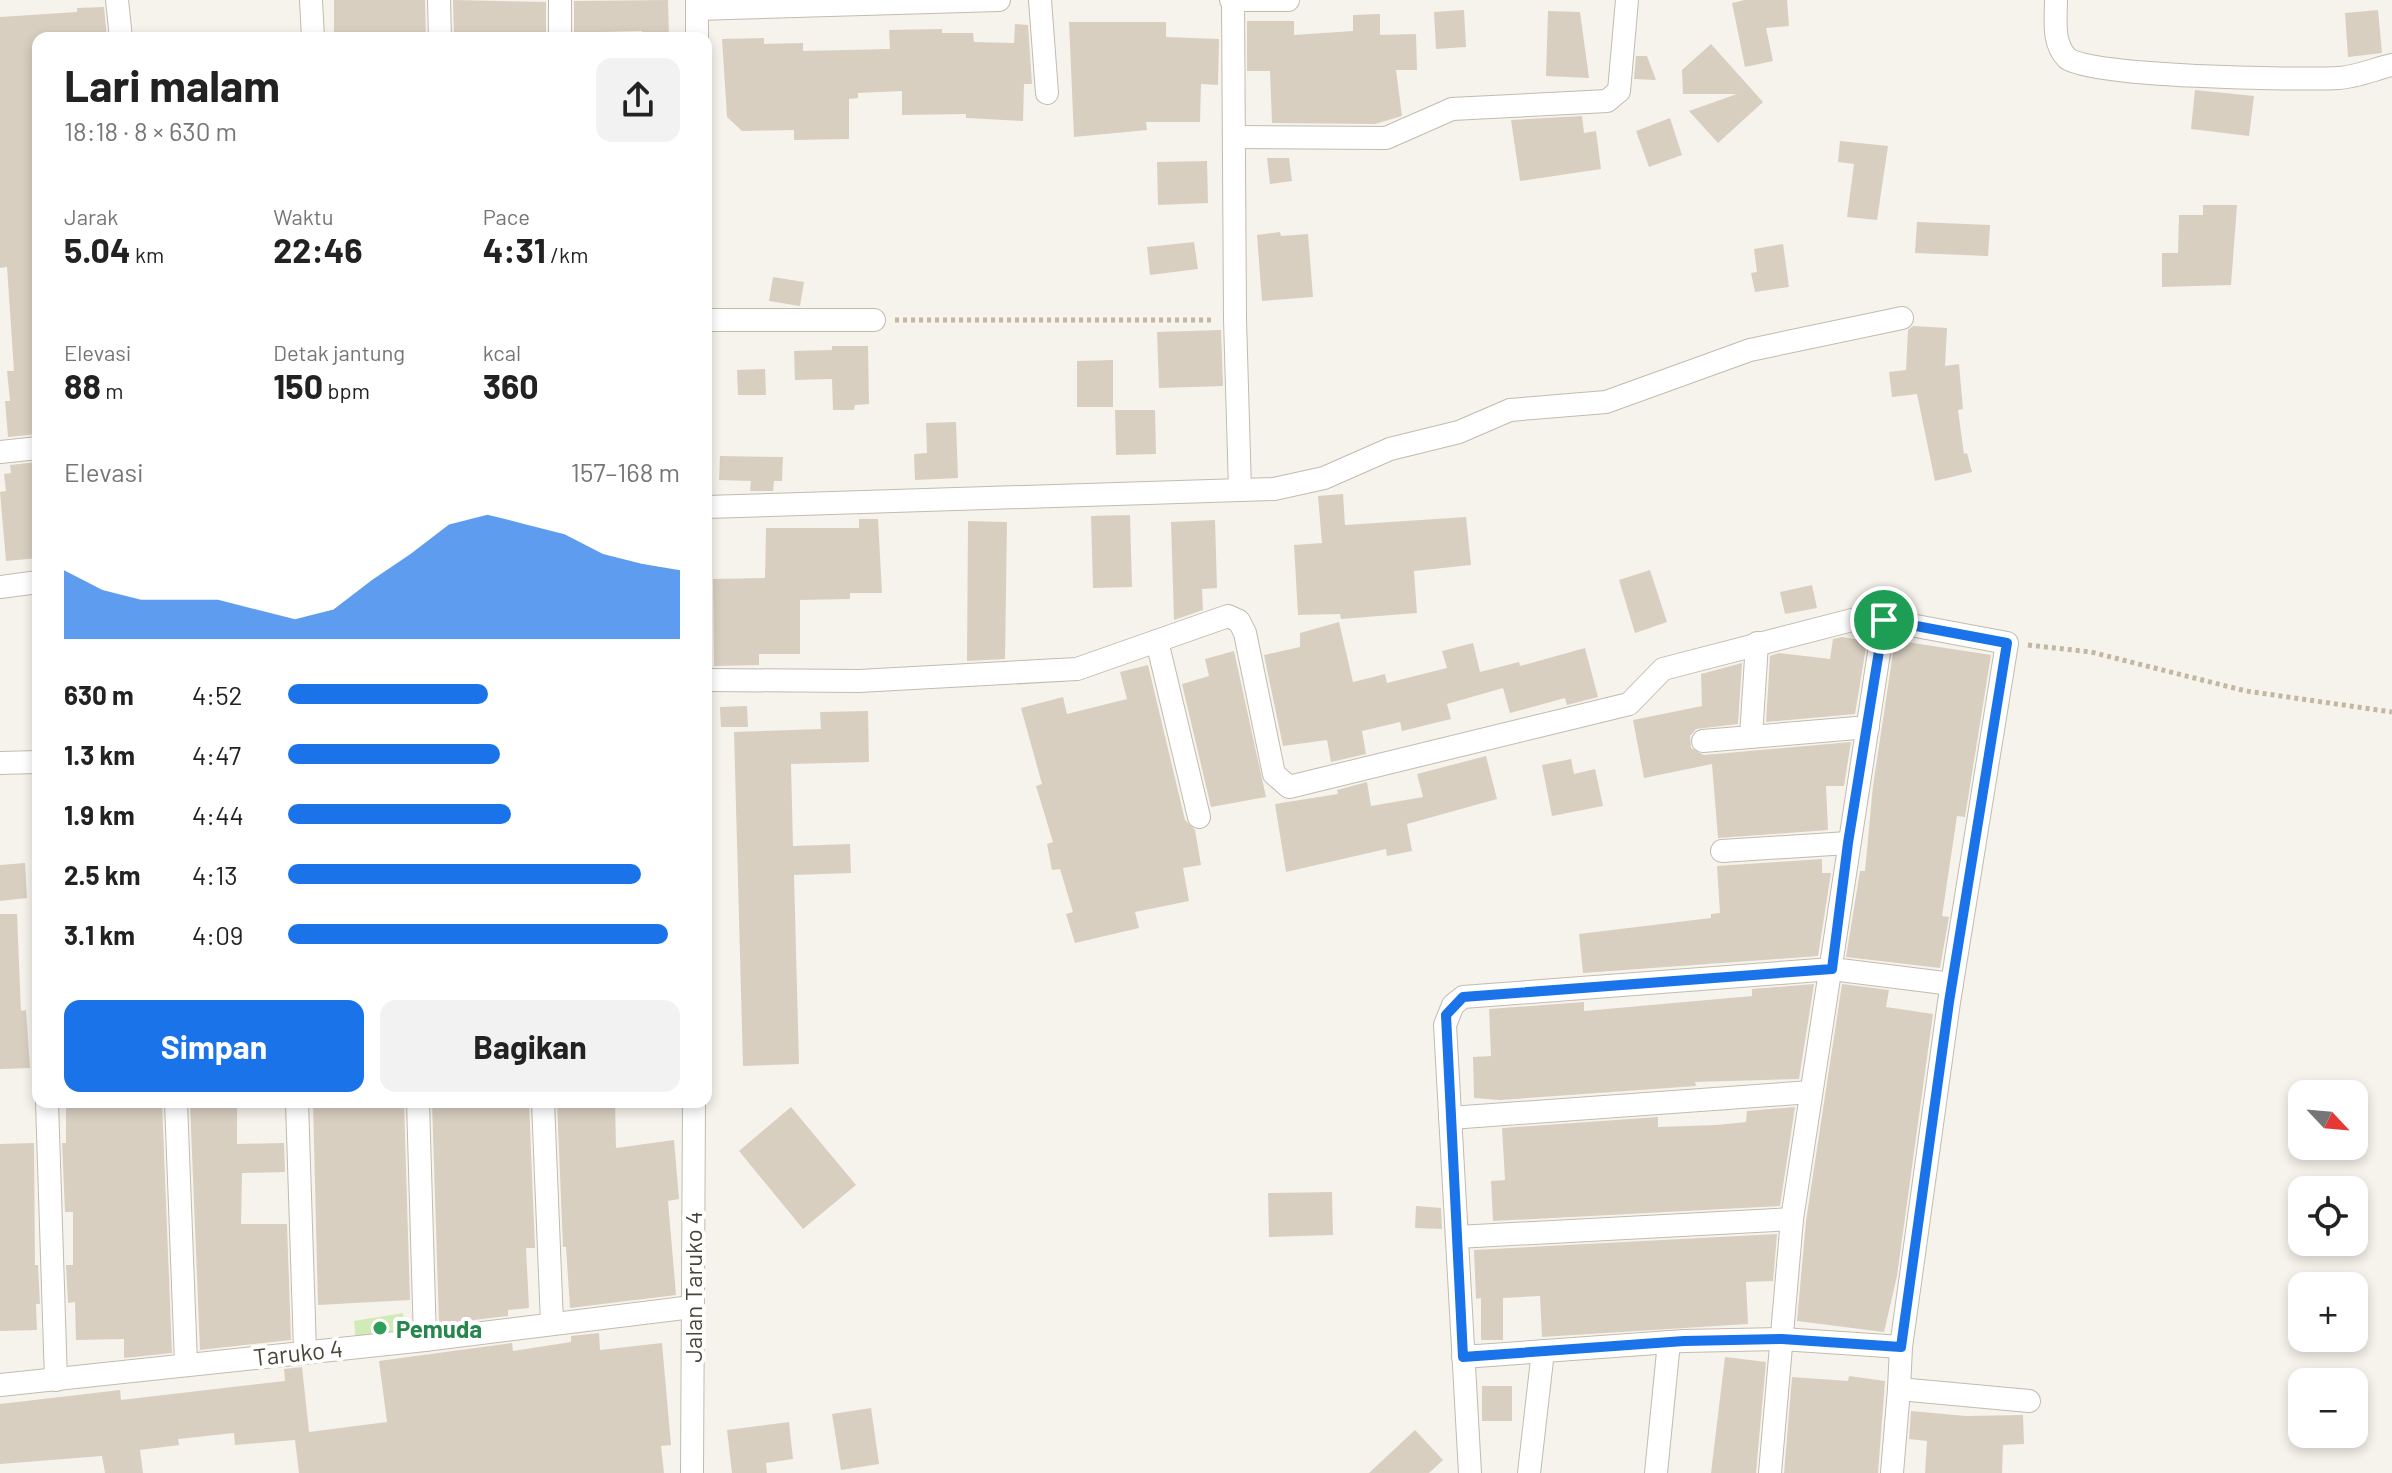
<!DOCTYPE html>
<html lang="id">
<meta charset="utf-8">
<style>
:root{--surface:#fff;--page:#f2f2f2;--text:#222;--muted:#767676;--accent:#1a73e8}
body{margin:0;font-family:Barlow,sans-serif;background:var(--page);color:var(--text);height:100vh;display:flex;flex-direction:column;font-size:30px;white-space:nowrap}
*{box-sizing:border-box;margin:0}
p{font-size:26px;color:var(--muted)}
.icon{flex:none;width:44px;height:44px;fill:none;stroke:currentColor;stroke-width:2;stroke-linecap:round;stroke-linejoin:round}
.map{position:relative;flex:1;overflow:hidden}
.details{position:absolute;left:32px;top:32px;width:680px;height:1076px;display:flex;flex-direction:column;background:var(--surface);border-radius:16px;box-shadow:0 4px 12px #0003}
.details>*{flex:none}
.needle{width:52px;rotate:116deg}
.tools{position:absolute;left:2288px;top:1080px;display:grid;gap:16px}
.tools a{display:grid;place-items:center;width:80px;height:80px;border-radius:16px;background:var(--surface);box-shadow:0 4px 12px #0003;font-size:40px}
.pin{position:absolute;display:grid;place-items:center;width:68px;height:68px;color:#fff;margin:-34px;border:4px solid #fff;border-radius:50%;box-shadow:0 2px 8px #0007}
.round{display:grid;place-items:center;flex:none;width:84px;height:84px;border-radius:16px;background:var(--page)}
.head{display:flex;align-items:center;justify-content:space-between;height:136px;padding:0 32px}
h1{font-size:44px;font-weight:700;line-height:60px}
.metrics{display:grid;grid-template-columns:repeat(3,1fr);gap:12px;height:136px;padding:8px 32px}
.metrics div{display:grid;align-content:center}
.metrics b{font-size:34px;font-weight:700}
.metrics small{font-size:22px;font-weight:400}
.metrics p{font-size:22px}
.chart{height:224px;padding:16px 32px}
.chart p{display:flex;justify-content:space-between}
.chart svg{width:100%;height:144px;margin-top:8px;fill:var(--accent);opacity:.7}
.cta{display:flex;gap:16px;margin-top:auto;padding:16px 32px}
.cta a{flex:1;height:92px;border-radius:16px;background:var(--accent);color:#fff;font-size:32px;font-weight:700;line-height:92px;text-align:center}
.cta a+a{background:var(--page);color:var(--text)}
ul{padding:0 32px;list-style:none;font-size:26px}
li{display:grid;grid-template-columns:128px 96px 1fr;align-items:center;height:60px}
li i{height:20px;border-radius:10px;background:var(--accent)}
.map>svg:first-child{display:block}
</style>
<div class="map">
<svg width="2392" height="1473" viewBox="0 0 2392 1473">
<rect width="100%" height="100%" fill="#f6f3ec"/>
<polygon fill="#d2eab5" points="403,1313 405,1334 356,1342 354,1321"/>
<g fill="#d8cfc1">
<polygon points="334,0 425,0 426,38 334,38"/>
<polygon points="453,0 546,2 546,38 454,38"/>
<polygon points="668,0 669,38 642,38 642,31 601,32 601,38 574,38 574,1"/>
<polygon points="1745,0 1787,0 1789,26 1766,28 1773,61 1745,67 1732,3"/>
<polygon points="104,7 107,38 38,38 38,265 32,265 38,322 38,434 8,437 5,401 10,401 7,371 14,371 7,267 0,268 0,17 77,12 77,8"/>
<polygon points="1464,10 1466,47 1436,49 1434,12"/>
<polygon points="2378,10 2382,53 2348,57 2345,13"/>
<polygon points="1548,11 1580,12 1589,78 1546,76"/>
<polygon points="1380,14 1380,35 1416,34 1417,70 1396,70 1402,116 1375,124 1272,123 1270,71 1247,71 1247,21 1294,21 1294,35 1353,31 1353,15"/>
<polygon points="1069,22 1166,22 1166,37 1219,39 1218,85 1201,84 1200,122 1146,122 1147,130 1074,137"/>
<polygon points="1015,24 1028,25 1032,84 1024,84 1023,121 966,118 966,114 902,115 902,91 858,93 858,98 849,99 849,139 794,140 794,130 742,131 727,117 722,39 764,38 764,44 803,43 803,51 890,49 889,30 942,29 942,33 973,33 974,42 1014,43"/>
<polygon points="1711,44 1763,102 1718,143 1689,111 1737,94 1683,94 1682,70"/>
<polygon points="1636,56 1647,56 1656,80 1634,79"/>
<polygon points="2195,90 2254,96 2249,136 2191,129"/>
<polygon points="1582,116 1584,133 1596,131 1601,169 1520,181 1511,120"/>
<polygon points="1670,118 1682,155 1649,167 1636,131"/>
<polygon points="1840,141 1888,146 1877,220 1847,217 1854,164 1838,162"/>
<polygon points="1267,158 1289,158 1292,181 1270,184"/>
<polygon points="1207,161 1208,203 1158,205 1157,162"/>
<polygon points="2203,205 2237,205 2231,285 2162,287 2162,253 2178,253 2179,215 2203,215"/>
<polygon points="1917,222 1990,225 1988,256 1915,253"/>
<polygon points="1280,232 1281,236 1308,234 1313,297 1262,301 1257,235"/>
<polygon points="1194,242 1198,269 1150,275 1147,247"/>
<polygon points="1783,244 1789,287 1755,292 1751,273 1757,272 1754,249"/>
<polygon points="773,277 804,282 800,306 769,301"/>
<polygon points="1913,326 1947,328 1945,366 1959,364 1963,409 1958,410 1964,454 1967,453 1972,472 1935,481 1917,394 1892,397 1889,372 1906,370 1908,330"/>
<polygon points="1221,330 1223,386 1159,388 1157,332"/>
<polygon points="832,346 868,346 869,404 855,405 854,410 833,410 832,379 795,380 794,351 832,350"/>
<polygon points="1113,360 1113,407 1077,407 1077,361"/>
<polygon points="765,369 766,395 738,395 737,370"/>
<polygon points="1115,410 1155,410 1156,454 1116,455"/>
<polygon points="956,422 958,478 915,480 914,454 927,453 926,423"/>
<polygon points="720,456 783,457 782,481 774,481 773,491 750,491 751,481 719,480"/>
<polygon points="37,462 38,558 6,561 0,492 6,491 4,474 11,473 10,465"/>
<polygon points="1343,494 1345,525 1466,517 1471,565 1414,571 1417,613 1341,619 1340,614 1298,615 1294,545 1322,543 1318,496"/>
<polygon points="1130,515 1132,587 1093,588 1091,516"/>
<polygon points="859,519 878,519 882,593 850,593 850,599 800,600 800,654 759,654 759,665 714,666 713,579 765,578 766,528 859,528"/>
<polygon points="1215,520 1217,588 1202,589 1203,610 1174,620 1171,522"/>
<polygon points="968,521 1007,522 1005,659 967,661"/>
<polygon points="1650,570 1667,622 1635,633 1619,580"/>
<polygon points="1812,585 1817,608 1785,614 1780,592"/>
<polygon points="1339,622 1353,682 1385,674 1387,683 1447,668 1442,651 1473,643 1480,672 1519,662 1520,666 1585,648 1598,697 1567,705 1565,698 1510,713 1503,688 1447,704 1451,719 1402,731 1400,722 1362,731 1366,754 1331,762 1327,740 1283,746 1264,655 1300,647 1300,633"/>
<polygon points="1842,637 1867,641 1855,714 1766,722 1770,656 1779,653 1830,659 1833,639"/>
<polygon points="1900,641 1991,655 1965,817 1957,816 1942,916 1949,917 1940,968 1846,957 1860,871 1865,871 1873,786 1894,646 1899,647"/>
<polygon points="1234,651 1266,797 1211,807 1182,684 1209,676 1205,659"/>
<polygon points="1742,663 1738,724 1696,729 1690,736 1691,748 1704,755 1851,742 1844,786 1826,786 1828,830 1718,838 1712,764 1644,778 1633,720 1702,706 1701,674"/>
<polygon points="1148,665 1185,820 1195,830 1201,865 1183,868 1189,901 1135,912 1139,928 1075,943 1066,914 1073,912 1060,869 1052,870 1047,844 1053,842 1036,786 1042,784 1021,708 1063,697 1067,714 1127,699 1120,672"/>
<polygon points="747,706 748,727 721,727 720,707"/>
<polygon points="868,711 869,762 791,764 793,846 850,844 851,873 794,875 799,1064 743,1066 734,732 821,729 820,712"/>
<polygon points="1486,756 1497,799 1407,824 1412,851 1387,856 1386,849 1286,872 1275,804 1338,794 1337,790 1367,782 1371,806 1423,797 1417,774"/>
<polygon points="1571,759 1574,774 1595,769 1603,806 1552,816 1542,765"/>
<polygon points="1822,859 1822,873 1831,873 1818,956 1583,973 1579,934 1711,918 1711,914 1720,913 1717,866"/>
<polygon points="25,863 27,898 0,901 0,865"/>
<polygon points="0,914 17,914 21,1011 26,1010 30,1068 0,1069"/>
<polygon points="1814,984 1799,1079 1695,1082 1696,1086 1500,1100 1474,1098 1473,1057 1491,1056 1489,1009 1584,1002 1584,1011 1752,996 1752,989"/>
<polygon points="1842,984 1889,990 1886,1007 1933,1014 1897,1276 1884,1332 1797,1321 1806,1221"/>
<polygon points="116,1102 162,1102 172,1353 124,1358 124,1339 76,1340 75,1302 68,1303 66,1265 73,1265 73,1212 65,1212 62,1143 66,1143 66,1103"/>
<polygon points="313,1102 404,1102 410,1300 318,1305"/>
<polygon points="432,1102 529,1102 535,1248 526,1248 529,1308 508,1310 508,1316 439,1324"/>
<polygon points="557,1102 615,1102 616,1148 674,1140 679,1199 668,1201 676,1295 570,1308 566,1247 563,1247"/>
<polygon points="190,1104 237,1104 237,1144 284,1143 285,1172 242,1173 241,1224 287,1224 291,1340 200,1350"/>
<polygon points="791,1107 856,1185 803,1229 739,1151"/>
<polygon points="1795,1107 1780,1206 1493,1221 1491,1181 1505,1180 1502,1128 1658,1117 1658,1127 1717,1125 1746,1122 1747,1111"/>
<polygon points="34,1143 35,1265 38,1265 40,1304 36,1304 37,1330 0,1331 0,1144"/>
<polygon points="1332,1192 1333,1235 1269,1237 1268,1193"/>
<polygon points="1416,1206 1441,1208 1442,1229 1415,1228"/>
<polygon points="1777,1234 1773,1281 1746,1282 1748,1324 1542,1337 1540,1296 1503,1298 1503,1340 1481,1340 1481,1298 1476,1299 1474,1250"/>
<polygon points="599,1333 600,1350 662,1343 671,1445 661,1446 664,1473 299,1473 295,1440 235,1445 234,1433 178,1439 179,1445 140,1450 143,1473 105,1473 102,1456 0,1464 0,1404 120,1390 121,1400 285,1381 284,1369 302,1367 309,1432 387,1422 379,1361 512,1343 513,1351 571,1342 571,1336"/>
<polygon points="1725,1357 1766,1362 1756,1473 1711,1473"/>
<polygon points="1849,1376 1885,1381 1878,1473 1784,1473 1792,1377 1848,1381"/>
<rect x="1482" y="1386" width="30" height="35"/>
<polygon points="871,1408 879,1464 841,1470 832,1414"/>
<polygon points="1911,1411 1966,1416 2023,1415 2024,1444 2003,1445 2002,1473 1925,1473 1927,1441 1909,1439"/>
<polygon points="789,1422 793,1459 766,1463 767,1473 732,1473 727,1430"/>
<polygon points="1415,1430 1443,1460 1429,1473 1369,1473"/>
</g>
<g fill="none" stroke-linecap="round" stroke-linejoin="round">
<defs>
<g id="minor">
<polyline points="117,0 121,38"/>
<polyline points="311,0 313,38"/>
<polyline points="439,0 440,38"/>
<polyline points="1040,0 1047,93"/>
<polyline points="1231,0 1288,0"/>
<polyline points="1233,0 1235,319 1240,490"/>
<path d="M2056 0C2056 19 2052 43 2067 58 2087 77 2301 80 2339 78 2356 77 2375 69 2392 65"/>
<polyline points="697,9 999,0"/>
<polyline points="560,38 560,0"/>
<polyline points="697,38 697,0"/>
<polyline points="1234,137 1386,138 1452,109 1607,101 1619,91 1627,0"/>
<polyline points="706,320 874,320"/>
<polyline points="0,452 38,448"/>
<polyline points="706,507 1274,489 1324,478 1390,449 1459,432 1510,410 1606,402 1750,350 1902,318"/>
<polyline points="0,587 38,582"/>
<polyline points="1157,641 1199,817"/>
<polyline points="706,680 859,681 1077,669 1228,616 1239,621 1245,633 1274,774 1289,787 1629,704 1663,669 1856,619 1884,620 2007,643 1949,1002 1901,1347 1899,1389 2029,1401"/>
<polyline points="1751,737 1757,643"/>
<polyline points="1703,741 1868,727"/>
<polyline points="0,763 38,762"/>
<polyline points="1722,851 1848,843"/>
<polyline points="47,1102 56,1380"/>
<polyline points="176,1102 186,1363"/>
<polyline points="297,1102 305,1351"/>
<polyline points="418,1102 425,1340"/>
<polyline points="543,1102 552,1323"/>
<polyline points="1450,1118 1811,1092"/>
<polyline points="1457,1237 1792,1219"/>
<polyline points="1463,1357 1684,1341 1782,1339 1901,1347"/>
<polyline points="0,1385 425,1340 692,1307"/>
<polyline points="692,1473 694,1102"/>
<polyline points="1470,1473 1445,1025 1453,1005 1463,997 1832,969 1952,984"/>
<polyline points="1529,1473 1543,1351"/>
<polyline points="1656,1473 1669,1342"/>
<polyline points="1770,1473 1792,1219 1884,620"/>
<polyline points="1892,1473 1899,1389"/>
</g>
</defs>
<use href="#minor" stroke="#c2bbae" stroke-width="24"/>
<g stroke="#c4b79f" stroke-width="5" stroke-dasharray="4 4" stroke-linecap="butt">
<polyline points="895,320 1213,320"/>
<polyline points="2028,645 2091,652 2246,691 2392,712"/>
</g>
<use href="#minor" stroke="#fff" stroke-width="22"/>
</g>
<g fill="none" stroke-linecap="round" stroke-linejoin="round">
<defs>
<polygon id="route" points="1884,620 2007,643 1949,1002 1901,1347 1782,1339 1684,1341 1463,1357 1446,1015 1463,997 1832,969 1848,843"/>
</defs>
<use href="#route" stroke="#fff" stroke-width="16"/>
<use href="#route" stroke="#1a73e8" stroke-width="10"/>
</g>
<circle fill="#2e9e5b" stroke="#fff" stroke-width="3" cx="380" cy="1328" r="8"/>
<g text-anchor="middle" dominant-baseline="central" stroke-width="8" stroke-linejoin="round" paint-order="stroke">
<g font-size="24" fill="#4b4439" stroke="#fff">
<text transform="translate(692 1287) rotate(-90)">Jalan Taruko 4</text>
<text transform="translate(298 1352) rotate(-6)">Taruko 4</text>
</g>
<g font-size="24" font-weight="bold" fill="#27864d" stroke="#fff" text-anchor="start">
<text x="396" y="1328">Pemuda</text>
</g>
</g>
</svg>
<div class="tools">
<a><svg class="needle" viewBox="-14 -14 28 28"><path d="M0-13l5 13h-10z" fill="#e53935"/><path d="M0 13l5-13h-10z" fill="#767676"/></svg></a>
<a><svg class="icon" aria-label="locate" viewBox="0 0 24 24"><circle cx="12" cy="12" r="6"/><path d="M12 2v4M12 18v4M2 12h4M18 12h4"/></svg></a>
<a>+</a>
<a>−</a>
</div>
<div class="pin" style="left:1884px;top:620px;background:#1e9e55"><svg class="icon" aria-label="arrive" viewBox="0 0 24 24"><path d="M6 21V4h12l-3 4 3 4H6"/></svg></div>
<section class="details">
<div class="head"><div><h1>Lari malam</h1><p>18:18 · 8 × 630 m</p></div><a class="round"><svg class="icon" aria-label="share" viewBox="0 0 24 24"><path d="M12 15V3M7 8l5-5 5 5M5 13v7h14v-7"/></svg></a></div>
<div class="metrics">
<div><p>Jarak</p><b>5.04<small> km</small></b></div>
<div><p>Waktu</p><b>22:46</b></div>
<div><p>Pace</p><b>4:31<small> /km</small></b></div>
</div>
<div class="metrics">
<div><p>Elevasi</p><b>88<small> m</small></b></div>
<div><p>Detak jantung</p><b>150<small> bpm</small></b></div>
<div><p>kcal</p><b>360</b></div>
</div>
<div class="chart"><p><span>Elevasi</span>157–168 m</p>
<svg viewBox="0 0 160 44" preserveAspectRatio="none"><path d="M0 44V23L10 29L20 32L30 32L40 32L50 35L60 38L70 35L80 26L90 18L100 9L110 6L120 9L130 12L140 18L150 21L160 23V44z"/></svg>
</div>
<ul>
<li><b>630 m</b>4:52<i style="width:51%"></i></li>
<li><b>1.3 km</b>4:47<i style="width:54%"></i></li>
<li><b>1.9 km</b>4:44<i style="width:57%"></i></li>
<li><b>2.5 km</b>4:13<i style="width:90%"></i></li>
<li><b>3.1 km</b>4:09<i style="width:97%"></i></li>
</ul>
<div class="cta"><a>Simpan</a><a>Bagikan</a></div>
</section>
</div>
